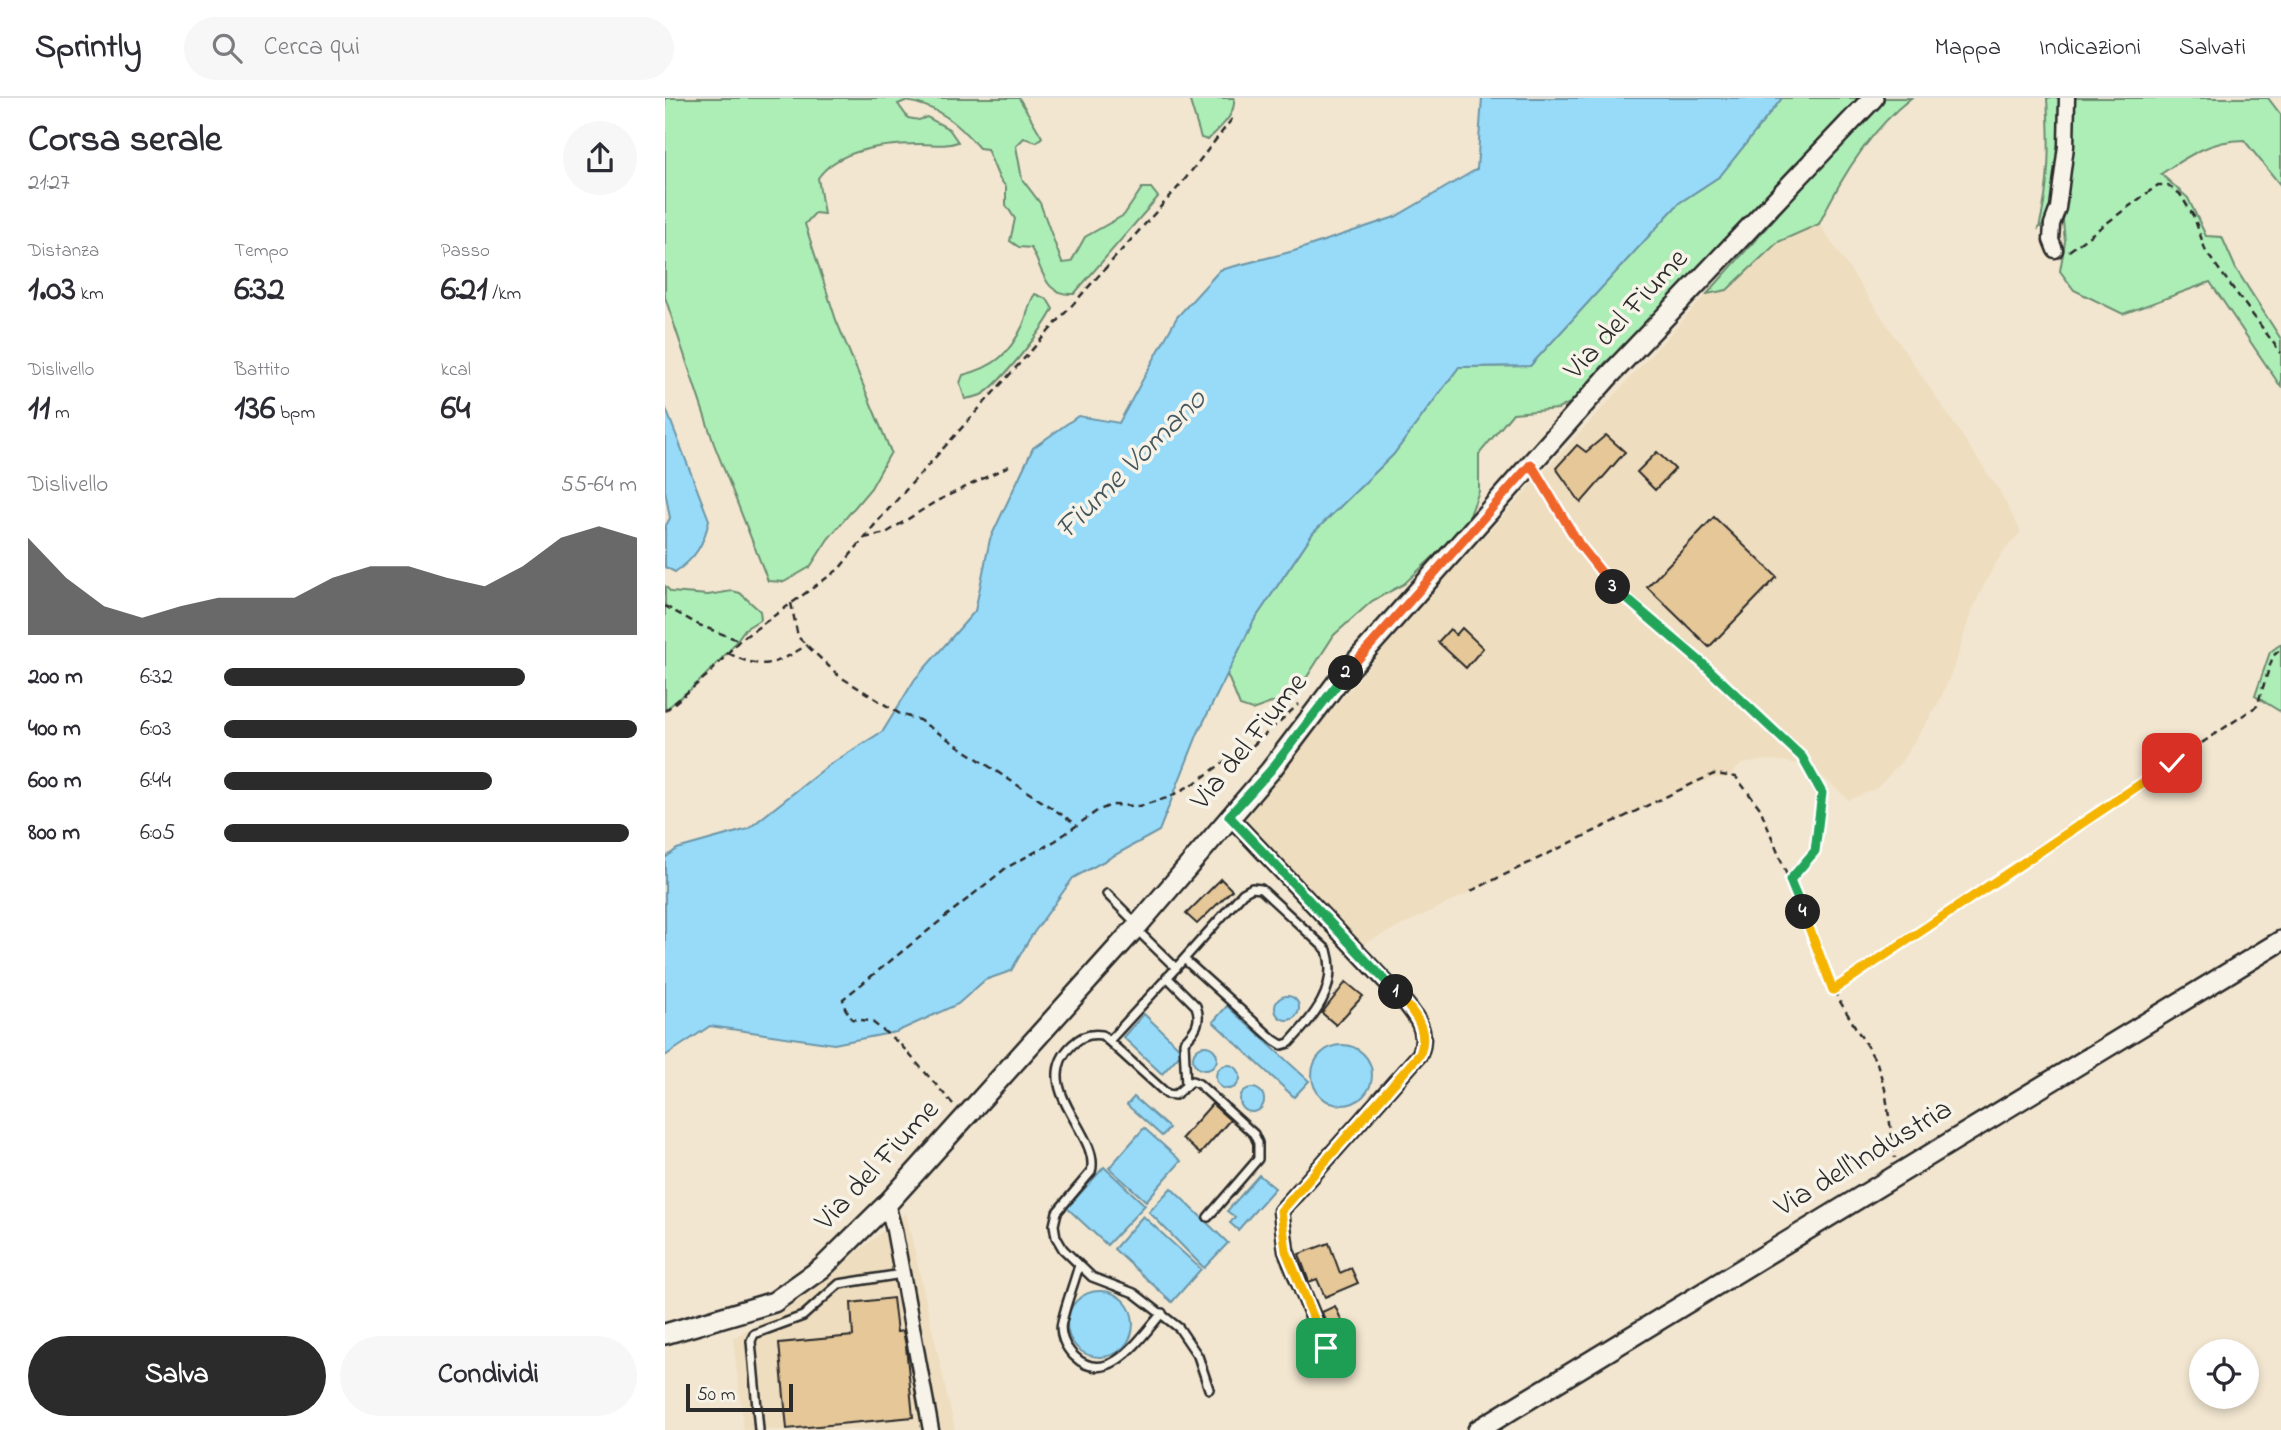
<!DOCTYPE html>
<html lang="it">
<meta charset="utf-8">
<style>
:root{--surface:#fff;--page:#f7f7f7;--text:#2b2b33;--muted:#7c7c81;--line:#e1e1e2;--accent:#2b2b2b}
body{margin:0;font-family:"Indie Flower",sans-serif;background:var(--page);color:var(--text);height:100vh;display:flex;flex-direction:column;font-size:26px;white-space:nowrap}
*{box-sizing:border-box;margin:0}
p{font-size:23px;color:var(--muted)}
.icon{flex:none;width:38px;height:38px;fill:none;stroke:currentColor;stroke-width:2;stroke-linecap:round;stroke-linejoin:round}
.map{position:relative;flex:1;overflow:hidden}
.details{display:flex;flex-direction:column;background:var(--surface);width:665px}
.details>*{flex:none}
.buttons{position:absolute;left:1524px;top:1241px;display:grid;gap:14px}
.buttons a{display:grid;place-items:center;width:70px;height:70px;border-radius:50%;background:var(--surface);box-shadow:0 4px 10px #0003;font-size:35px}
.scale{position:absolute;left:21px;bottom:18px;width:107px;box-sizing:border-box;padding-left:7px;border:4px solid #2b2b2b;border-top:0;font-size:19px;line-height:24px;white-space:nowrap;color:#2b2b2b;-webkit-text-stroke:5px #f7f3e8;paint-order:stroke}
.pin{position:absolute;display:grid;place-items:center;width:60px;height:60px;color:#fff;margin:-30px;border-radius:14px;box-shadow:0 4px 10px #0006}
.km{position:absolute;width:35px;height:35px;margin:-18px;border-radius:50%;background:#222;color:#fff;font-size:19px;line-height:35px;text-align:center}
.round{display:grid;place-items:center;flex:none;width:74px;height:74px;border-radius:37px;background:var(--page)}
.summary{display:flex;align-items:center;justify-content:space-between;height:119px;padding:0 28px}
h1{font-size:38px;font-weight:700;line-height:52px}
.stats{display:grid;grid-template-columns:repeat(3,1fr);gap:10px;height:119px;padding:7px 28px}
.stats div{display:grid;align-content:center}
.stats b{font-size:35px;font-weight:700}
.stats small{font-size:19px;font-weight:400}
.stats p{font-size:19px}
.chart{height:196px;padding:14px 28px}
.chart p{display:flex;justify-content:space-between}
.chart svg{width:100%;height:126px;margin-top:7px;fill:var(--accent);opacity:.7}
.button{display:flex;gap:14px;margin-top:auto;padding:14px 28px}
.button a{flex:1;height:80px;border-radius:42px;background:var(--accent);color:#fff;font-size:28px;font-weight:700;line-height:80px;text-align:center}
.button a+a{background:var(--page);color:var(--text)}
ul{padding:0 28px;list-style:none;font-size:23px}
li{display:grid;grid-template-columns:112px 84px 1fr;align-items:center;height:52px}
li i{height:18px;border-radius:9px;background:var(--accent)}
header{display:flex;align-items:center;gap:42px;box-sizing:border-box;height:98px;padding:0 35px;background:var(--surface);border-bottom:2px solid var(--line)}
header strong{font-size:33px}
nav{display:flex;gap:38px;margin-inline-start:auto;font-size:24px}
.search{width:490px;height:63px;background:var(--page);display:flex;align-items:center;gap:18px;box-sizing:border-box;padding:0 24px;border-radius:38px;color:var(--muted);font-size:26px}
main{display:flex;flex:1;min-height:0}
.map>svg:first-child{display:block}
</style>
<header>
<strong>Sprintly</strong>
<div class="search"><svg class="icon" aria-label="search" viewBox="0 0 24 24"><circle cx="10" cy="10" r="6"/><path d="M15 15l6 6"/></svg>Cerca qui</div>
<nav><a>Mappa</a><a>Indicazioni</a><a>Salvati</a></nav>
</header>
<main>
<section class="details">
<div class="summary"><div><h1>Corsa serale</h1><p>21:27</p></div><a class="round"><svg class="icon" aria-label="share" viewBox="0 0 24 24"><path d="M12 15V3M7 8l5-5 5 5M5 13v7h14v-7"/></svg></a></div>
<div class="stats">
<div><p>Distanza</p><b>1.03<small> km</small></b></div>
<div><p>Tempo</p><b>6:32</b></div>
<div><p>Passo</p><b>6:21<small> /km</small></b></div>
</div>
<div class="stats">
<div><p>Dislivello</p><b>11<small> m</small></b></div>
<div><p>Battito</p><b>136<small> bpm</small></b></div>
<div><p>kcal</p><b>64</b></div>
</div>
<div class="chart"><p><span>Dislivello</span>55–64 m</p>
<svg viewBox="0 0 160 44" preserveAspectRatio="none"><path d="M0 44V10L10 24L20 34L30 38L40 34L50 31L60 31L70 31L80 24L90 20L100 20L110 24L120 27L130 20L140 10L150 6L160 10V44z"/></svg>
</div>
<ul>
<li><b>200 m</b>6:32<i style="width:73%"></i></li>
<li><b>400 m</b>6:03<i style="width:100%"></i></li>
<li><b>600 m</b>6:44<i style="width:65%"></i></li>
<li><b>800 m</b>6:05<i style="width:98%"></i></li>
</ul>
<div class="button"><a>Salva</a><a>Condividi</a></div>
</section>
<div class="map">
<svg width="1616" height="1332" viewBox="0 0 1616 1332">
<rect width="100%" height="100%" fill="#f2e6d0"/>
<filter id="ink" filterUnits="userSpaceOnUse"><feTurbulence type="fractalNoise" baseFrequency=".0143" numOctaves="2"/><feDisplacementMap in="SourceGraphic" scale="14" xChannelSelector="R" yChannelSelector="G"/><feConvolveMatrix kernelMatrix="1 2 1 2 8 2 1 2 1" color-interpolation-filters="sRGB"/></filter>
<g filter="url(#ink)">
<g fill="#eeddbf">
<polygon points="1154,126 1335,394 1356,434 1340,451 1326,473 1306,514 1291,564 1272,608 1236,664 1212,690 1184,702 1150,672 1124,664 1103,662 1077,666 1061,680 1047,680 1006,697 690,850 574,723 745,520 1042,196 1062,192 1113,144"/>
<polygon points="241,1115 290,1332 79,1332 68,1240 122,1210"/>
</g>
<g fill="#adeeb7" stroke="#6c8c71" stroke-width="2">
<path d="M0 0H354L377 39 372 44 359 40 351 48 357 81 375 105 397 165 406 164 420 139 459 117 477 90H486L493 99 409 196C379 198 379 173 366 150L354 149 345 143 350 121 341 107V89L334 80 322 51 314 50C294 26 272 7 240 3L233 6 243 20 254 22 262 19 284 31 293 44C279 49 269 46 255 46 221 46 173 51 153 80L159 116 150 115 140 126 171 222 226 354 206 390 163 441 145 469 119 484 103 483 49 346 0 199Z"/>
<path d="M524 0H569C571 18 554 30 543 42L536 40Z"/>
<polygon points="1117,0 1202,0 993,219 940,265 907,304 893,311 848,315 814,356 814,393 801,428 739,486 707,503 669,537 631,596 587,612 575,608 562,576 588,524 648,435 728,357 794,269 865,268 1014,105 1055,78"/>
<path d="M1215 0H1246C1205 32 1176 79 1154 126L1113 144 1062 192 1042 196 1135 92 1187 28Z"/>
<path d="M1382 0H1398C1397 34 1401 108 1374 130 1385 86 1385 45 1382 0Z"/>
<path d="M1406 0H1603L1616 17V88L1579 42C1547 42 1522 58 1496 76L1523 100 1541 138 1557 139 1571 171 1616 241V289L1545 184 1458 216 1409 192 1395 173 1400 144 1397 112Z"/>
<path d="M370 196 382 201 388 211C380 229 333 289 316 297 311 299 305 300 300 301L295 285 298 277C329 269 344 257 358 227 363 217 363 205 370 196Z"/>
<polygon points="0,488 6,494 43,497 67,493 75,495 95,513 96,521 80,531 64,553 31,587 0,612"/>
<polygon points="1616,546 1616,614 1590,598 1605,554"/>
</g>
<g fill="#97dbf9" stroke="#6c95a7" stroke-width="2">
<polygon points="817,0 1117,0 1055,78 1014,105 865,268 794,269 728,357 648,435 588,524 533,635 494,733 408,780 365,840 346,873 320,882 293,906 231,934 169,946 45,928 0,958 0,760 12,751 83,731 164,667 218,633 250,581 310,513 325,441 368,350 413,318 454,325 512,219 555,172 629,153 730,119 812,71"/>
<path d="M0 308 44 422C39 446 31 460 10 474L0 469V429L5 420 0 392Z"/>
<circle cx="622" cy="910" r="12"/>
<polygon points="562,908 644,983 629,999 548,924"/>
<polygon points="479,916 518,953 497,976 458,939"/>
<circle cx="677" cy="977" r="30"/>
<circle cx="540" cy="960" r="12"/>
<circle cx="563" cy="979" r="12"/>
<circle cx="587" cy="1002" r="12"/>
<polygon points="469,999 504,1030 497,1038 462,1007"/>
<polygon points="479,1030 516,1063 481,1103 444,1070"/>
<polygon points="439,1069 480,1107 442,1147 402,1110"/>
<polygon points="594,1077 610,1090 573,1132 565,1125 570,1119 562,1113"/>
<polygon points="506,1090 563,1145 539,1170 484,1114"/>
<polygon points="478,1118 536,1171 507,1204 449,1151"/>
<circle cx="435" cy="1226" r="33"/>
</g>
<g fill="#e5c798" stroke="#2b2b2b" stroke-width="2">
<polygon points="941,337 960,354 916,405 891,370 912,347 921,354"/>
<polygon points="992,354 1010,371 990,392 972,374"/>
<polygon points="1049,419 1112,479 1044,549 982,489"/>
<polygon points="797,530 818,550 801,570 773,544 785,531 791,537"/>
<polygon points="556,781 567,792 532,826 521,816"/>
<polygon points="681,884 698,898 671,927 657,915"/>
<polygon points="547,1006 565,1022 535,1056 517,1040"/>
<polygon points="664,1145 675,1175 686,1170 693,1185 660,1199 652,1181 644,1184 634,1156"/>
<polygon points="228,1200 232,1234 238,1233 241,1248 248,1319 122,1331 114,1245 188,1238 186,1205"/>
<polygon points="670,1208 686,1243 670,1250 657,1214"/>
</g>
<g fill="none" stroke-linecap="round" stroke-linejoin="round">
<defs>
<g id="lane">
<polyline points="442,796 471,825"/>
<polyline points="471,831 511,870"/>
<path d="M502 879 531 908C537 924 530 933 519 944L521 988"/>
<path d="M444 943 511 870 519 861 578 795 587 790 596 791 662 852C674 891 648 919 624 945L617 947 609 942 519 861"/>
<path d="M543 1119 593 1061V1045L589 1036 534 986 527 983 510 997 502 996 437 937C425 935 416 938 407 947 363 989 437 1037 426 1074L392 1114 389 1127 391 1139 398 1151 427 1179 469 1195 514 1230 533 1258 544 1291"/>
<path d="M414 1167C409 1186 401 1205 397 1224 394 1236 400 1249 409 1258 443 1291 476 1239 497 1215"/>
<polyline points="94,1332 86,1243 89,1236 138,1218 174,1186 237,1176"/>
</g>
<g id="street">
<polyline points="1390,152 1386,142 1387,126 1393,110 1401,48 1402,0"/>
<path d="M564 718 737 901C751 918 764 933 755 956L616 1113 621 1153 661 1250"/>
<polyline points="222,1106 229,1132 266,1332"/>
</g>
<g id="secondary">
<polyline points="0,1236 109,1204 157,1170 222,1106 473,827 605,673 671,586 942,280 1208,0"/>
<polyline points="813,1332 1616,843"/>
</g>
</defs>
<use href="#lane" stroke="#2b2b2b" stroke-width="12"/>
<use href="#street" stroke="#2b2b2b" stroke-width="19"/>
<use href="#secondary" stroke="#2b2b2b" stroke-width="24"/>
<g stroke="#2b2b2b" stroke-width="2.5" stroke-dasharray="7 5" stroke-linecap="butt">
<polyline points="1404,153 1493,87 1503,87 1515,96 1529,119 1541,154 1616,255"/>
<polyline points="875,380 914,446 954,497 995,527 1037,565 1137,659 1157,695 1150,753 1125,782"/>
<polyline points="199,440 221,435 270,404 344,368"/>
<polyline points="126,505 133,539 174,578 235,616 254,622 411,726"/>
<polyline points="0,508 34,527 73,542"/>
<path d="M63 555C98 573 110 567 142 547"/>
<polyline points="0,613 45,575 74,543 174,471 212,424 517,85 567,21"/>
<polyline points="806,793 1031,684 1049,676 1071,679 1095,710 1168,892 1212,965 1220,991 1230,1060"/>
<polyline points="1168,892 1592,608 1608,558 1616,551"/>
<polyline points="288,1006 235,946 206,923 187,921 180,910 178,901 341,770 390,743 432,713 446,707 475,708 502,700 530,685 563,661 584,651 634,606"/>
</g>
<use href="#lane" stroke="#f7f3e8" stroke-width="7"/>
<use href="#street" stroke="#f7f3e8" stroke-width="14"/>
<use href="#secondary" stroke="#f7f3e8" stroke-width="19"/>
</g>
</g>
<g fill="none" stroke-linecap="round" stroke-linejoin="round" filter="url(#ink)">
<defs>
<path id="split-1" d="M661 1250 621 1153 616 1113 755 956C765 930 747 912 731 894"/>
<polyline id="split-2" points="681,575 605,673 564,718 731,894"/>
<polyline id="split-3" points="681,575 866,366 914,446 948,489"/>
<polyline id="split-4" points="948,489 1037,565 1137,659 1157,695 1150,753 1125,782 1138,814"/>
<polyline id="split-5" points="1138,814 1168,892 1507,665"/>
</defs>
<use href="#split-1" stroke="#fff" stroke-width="14"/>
<use href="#split-2" stroke="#fff" stroke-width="14"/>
<use href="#split-3" stroke="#fff" stroke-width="14"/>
<use href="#split-4" stroke="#fff" stroke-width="14"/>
<use href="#split-5" stroke="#fff" stroke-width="14"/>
<use href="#split-1" stroke="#f5b400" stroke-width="9"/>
<use href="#split-2" stroke="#22a559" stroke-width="9"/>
<use href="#split-3" stroke="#f0652b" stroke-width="9"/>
<use href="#split-4" stroke="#22a559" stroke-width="9"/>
<use href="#split-5" stroke="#f5b400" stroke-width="9"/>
</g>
<g text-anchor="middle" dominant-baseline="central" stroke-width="7" stroke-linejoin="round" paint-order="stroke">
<g font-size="30" fill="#2b2b2b" stroke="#f7f3e8">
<text transform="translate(962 217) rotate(-47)">Via del Fiume</text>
<text transform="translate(585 644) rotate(-51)">Via del Fiume</text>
<text transform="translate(1199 1061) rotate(-31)">Via dell'Industria</text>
<text transform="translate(213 1068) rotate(-47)">Via del Fiume</text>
</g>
<g font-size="32" font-style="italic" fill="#46575e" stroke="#f7f3e8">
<text transform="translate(467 367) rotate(-45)">Fiume Vomano</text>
</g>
</g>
</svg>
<div class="buttons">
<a><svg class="icon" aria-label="locate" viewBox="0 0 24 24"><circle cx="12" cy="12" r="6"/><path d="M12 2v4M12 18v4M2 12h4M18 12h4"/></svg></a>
</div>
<div class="scale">50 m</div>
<div class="pin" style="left:661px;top:1250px;background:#1e9e55"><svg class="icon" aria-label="arrive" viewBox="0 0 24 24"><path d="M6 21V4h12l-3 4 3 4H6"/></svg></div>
<div class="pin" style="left:1507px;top:665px;background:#d93025"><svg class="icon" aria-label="check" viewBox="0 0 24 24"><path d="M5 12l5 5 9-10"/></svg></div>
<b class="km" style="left:731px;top:894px">1</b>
<b class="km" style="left:681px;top:575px">2</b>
<b class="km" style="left:948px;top:489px">3</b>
<b class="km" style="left:1138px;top:814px">4</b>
</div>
</main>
